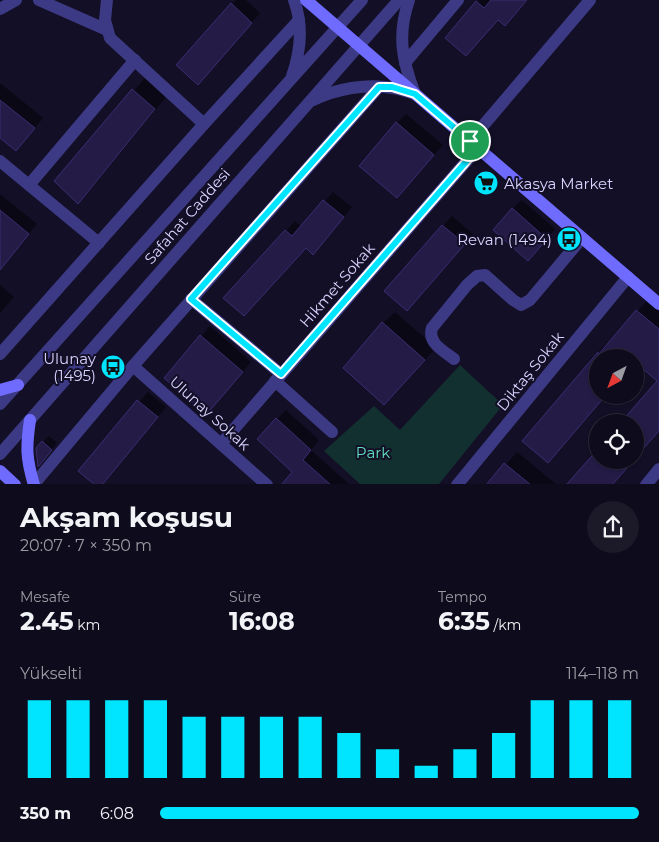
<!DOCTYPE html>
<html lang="tr">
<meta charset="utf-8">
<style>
:root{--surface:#0e0b1c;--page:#1c1929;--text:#f1f3f6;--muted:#9b9ba3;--line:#2e2b3b;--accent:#00e5ff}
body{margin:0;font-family:Montserrat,sans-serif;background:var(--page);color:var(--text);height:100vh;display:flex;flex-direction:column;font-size:19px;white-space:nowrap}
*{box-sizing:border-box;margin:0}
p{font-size:16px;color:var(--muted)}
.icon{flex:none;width:28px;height:28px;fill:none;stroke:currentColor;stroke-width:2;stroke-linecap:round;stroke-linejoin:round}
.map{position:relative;height:484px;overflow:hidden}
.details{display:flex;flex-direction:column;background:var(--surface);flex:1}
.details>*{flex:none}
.needle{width:32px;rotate:221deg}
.buttons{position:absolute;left:589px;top:349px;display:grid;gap:10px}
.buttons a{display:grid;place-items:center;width:55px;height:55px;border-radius:50%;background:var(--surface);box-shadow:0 1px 4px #0004,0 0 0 1px var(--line);font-size:25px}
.pin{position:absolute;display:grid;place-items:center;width:42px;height:42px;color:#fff;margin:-21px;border:2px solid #fff;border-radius:50%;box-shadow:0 1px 5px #0007}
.round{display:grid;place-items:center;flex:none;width:52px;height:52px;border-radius:26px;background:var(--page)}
.summary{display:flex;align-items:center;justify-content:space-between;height:85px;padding:0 20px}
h1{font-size:28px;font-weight:700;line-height:38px}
.stats{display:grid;grid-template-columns:repeat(3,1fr);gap:8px;height:85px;padding:5px 20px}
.stats div{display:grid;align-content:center}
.stats b{font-size:25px;font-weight:700}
.stats small{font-size:14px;font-weight:400}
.stats p{font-size:14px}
.chart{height:140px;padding:10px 20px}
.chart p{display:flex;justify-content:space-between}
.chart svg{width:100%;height:90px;margin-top:5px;stroke:var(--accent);stroke-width:6}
ul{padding:0 20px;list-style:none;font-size:16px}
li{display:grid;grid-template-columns:80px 60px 1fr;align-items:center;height:38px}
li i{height:12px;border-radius:6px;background:var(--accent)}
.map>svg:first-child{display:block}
</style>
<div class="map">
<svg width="659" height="485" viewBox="0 0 659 485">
<rect width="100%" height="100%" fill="#130f26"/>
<polygon fill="#12302f" points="460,365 503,405 439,484 360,484 324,451 374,406 400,430"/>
<g fill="#0007">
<polygon points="236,0 246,0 260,13 207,74 232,4"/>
<polygon points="479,0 528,0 505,24 499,19 466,55 446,38"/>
<polygon points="145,78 166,97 90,190 78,202 55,181"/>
<polygon points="0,83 43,118 16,150 0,136"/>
<polygon points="406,114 443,145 397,197 397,123"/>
<polygon points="333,192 352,207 322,244 306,247 225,298 295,221 302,227"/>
<polygon points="0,194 37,224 5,262 0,257"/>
<polygon points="522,200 555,229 537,250 512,209"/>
<polygon points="452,216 473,234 416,300 386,291"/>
<polygon points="0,285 14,297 0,313"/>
<polygon points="649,299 659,307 659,431 635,458 635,422 622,422 659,381 635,361 635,358 598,358 598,395 606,395 548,462 597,354"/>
<polygon points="395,312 436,348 396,391 383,323"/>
<polygon points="210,326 251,362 215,404 166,377"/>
<polygon points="148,392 166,407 108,477 80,470"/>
<polygon points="286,410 319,440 311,450 350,485 292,485 294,472 277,419"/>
<polygon points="49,436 57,443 44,459 37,448"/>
<polygon points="517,452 557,485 488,485"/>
</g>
<g fill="#241b47" stroke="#3b2d73">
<polygon points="491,0 527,0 505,26 498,20 466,56 445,38 476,1 484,8"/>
<polygon points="231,3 252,23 198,85 176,65"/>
<polygon points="132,89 155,109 78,204 54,181"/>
<polygon points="0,100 35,128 16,151 0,138"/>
<polygon points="396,122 434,155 397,198 359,166"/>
<polygon points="323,200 344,217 313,255 306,248 244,316 223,298 285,230 292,236"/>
<polygon points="512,208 547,239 528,261 493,230"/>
<polygon points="0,210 29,234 0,270"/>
<polygon points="442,225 465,244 407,311 384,291"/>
<polygon points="636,310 659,329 659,431 635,458 635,422 621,422 657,381 635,362 635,358 598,358 598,395 606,395 548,463 522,441 598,352 598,355"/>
<polygon points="382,322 425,360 384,405 343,368"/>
<polygon points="200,335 243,372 206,415 164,378"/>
<polygon points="137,400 158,417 102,485 95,485 78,471"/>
<polygon points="276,418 311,450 303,460 331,485 281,485 292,472 257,439"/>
<polygon points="42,441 52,450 38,467 36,448"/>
<polygon points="598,449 598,460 634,460 612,485 566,485"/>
<polygon points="504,463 531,485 486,485"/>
</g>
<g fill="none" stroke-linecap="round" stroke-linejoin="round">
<g stroke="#3d3a85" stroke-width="12">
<polyline points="39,0 107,30"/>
<polyline points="107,0 105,20 110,38 204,124"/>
<path d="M409 0C397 35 402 60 415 94"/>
<polyline points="0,9 16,0"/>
<polyline points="405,63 458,0"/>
<path d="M292 76C301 51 303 25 294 0"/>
<path d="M313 100C336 89 367 83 392 88 400 89 408 92 415 94"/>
<polyline points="470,141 590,0"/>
<polyline points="0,161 99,243"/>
<polyline points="29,185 135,60"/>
<polyline points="191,299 281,374"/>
<polyline points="0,354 204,124 299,20"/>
<path d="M454 359C444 351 427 343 432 328L467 285 477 276 485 275 513 300 521 305 530 300 582 238"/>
<polyline points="133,366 267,485"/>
<polyline points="275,381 332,432"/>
<polyline points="0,404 362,0"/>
<polyline points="221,444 478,148"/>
<polyline points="0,454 399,0"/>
<polyline points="34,484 133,366 379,87"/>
<polyline points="457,485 628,277"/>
<polyline points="646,485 659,469"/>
</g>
<g stroke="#6f6bff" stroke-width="12">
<polyline points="306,0 659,304"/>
<polyline points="0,390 18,385"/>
<path d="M30 420C26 447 26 458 34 485"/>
<polyline points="0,471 15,485"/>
</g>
</g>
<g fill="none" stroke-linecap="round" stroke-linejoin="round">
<defs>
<polygon id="route" points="379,87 392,87 415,94 478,148 281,374 191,299"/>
</defs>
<use href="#route" stroke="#fff" stroke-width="10"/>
<use href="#route" stroke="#00e5ff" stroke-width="6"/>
</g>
<defs>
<symbol id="supermarket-disc" viewBox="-11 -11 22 22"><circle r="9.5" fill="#00e5ff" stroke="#130f26"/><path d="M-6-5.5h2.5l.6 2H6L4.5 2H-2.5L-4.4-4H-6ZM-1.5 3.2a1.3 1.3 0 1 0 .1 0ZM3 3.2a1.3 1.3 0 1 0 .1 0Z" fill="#111"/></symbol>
<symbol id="bus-disc" viewBox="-11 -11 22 22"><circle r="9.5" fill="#00e5ff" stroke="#130f26"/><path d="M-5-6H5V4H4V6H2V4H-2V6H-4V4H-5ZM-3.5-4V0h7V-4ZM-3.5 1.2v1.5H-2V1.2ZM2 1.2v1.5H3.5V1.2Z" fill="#111"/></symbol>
</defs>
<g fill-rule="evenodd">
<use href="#supermarket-disc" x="472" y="169" width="28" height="28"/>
<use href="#bus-disc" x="555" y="225" width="28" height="28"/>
<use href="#bus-disc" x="99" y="353" width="28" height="28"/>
</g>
<g text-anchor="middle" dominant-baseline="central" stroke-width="4" stroke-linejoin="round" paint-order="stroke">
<g font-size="15" fill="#d9d4ff" stroke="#130f26" text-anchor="end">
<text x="504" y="183" text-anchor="start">Akasya Market</text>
<text x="552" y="239">Revan (1494)</text>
<text x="96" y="358">Ulunay<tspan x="96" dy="17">(1495)</tspan></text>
</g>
<g font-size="15" fill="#d9d4ff" stroke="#130f26">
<text transform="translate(187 216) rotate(-49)">Safahat Caddesi</text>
<text transform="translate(337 285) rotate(-49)">Hikmet Sokak</text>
<text transform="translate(530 371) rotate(-51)">Diktaş Sokak</text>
<text transform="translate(210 413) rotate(42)">Ulunay Sokak</text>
</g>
<g font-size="15" fill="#5fe0c0" stroke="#130f26">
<text x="373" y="452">Park</text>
</g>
</g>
</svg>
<div class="buttons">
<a><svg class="needle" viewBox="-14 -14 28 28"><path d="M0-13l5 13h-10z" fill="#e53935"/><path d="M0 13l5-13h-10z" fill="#9b9ba3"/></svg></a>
<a><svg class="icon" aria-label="locate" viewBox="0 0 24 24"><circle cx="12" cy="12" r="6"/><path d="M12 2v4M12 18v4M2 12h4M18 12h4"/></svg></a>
</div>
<div class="pin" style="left:470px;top:141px;background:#1e9e55"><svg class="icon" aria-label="arrive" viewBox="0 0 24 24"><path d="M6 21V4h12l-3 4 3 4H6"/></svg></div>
</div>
<section class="details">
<div class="summary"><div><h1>Akşam koşusu</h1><p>20:07 · 7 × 350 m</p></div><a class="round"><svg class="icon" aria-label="share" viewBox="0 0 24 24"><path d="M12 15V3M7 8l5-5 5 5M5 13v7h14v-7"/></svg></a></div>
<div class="stats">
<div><p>Mesafe</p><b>2.45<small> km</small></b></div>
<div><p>Süre</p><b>16:08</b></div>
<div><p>Tempo</p><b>6:35<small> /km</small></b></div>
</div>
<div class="chart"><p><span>Yükselti</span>114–118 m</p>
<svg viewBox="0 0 160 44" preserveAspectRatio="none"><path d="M5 44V6M15 44V6M25 44V6M35 44V6M45 44V14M55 44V14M65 44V14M75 44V14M85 44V22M95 44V30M105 44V38M115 44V30M125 44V22M135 44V6M145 44V6M155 44V6"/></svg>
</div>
<ul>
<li><b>350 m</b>6:08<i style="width:100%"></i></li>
</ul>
</section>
